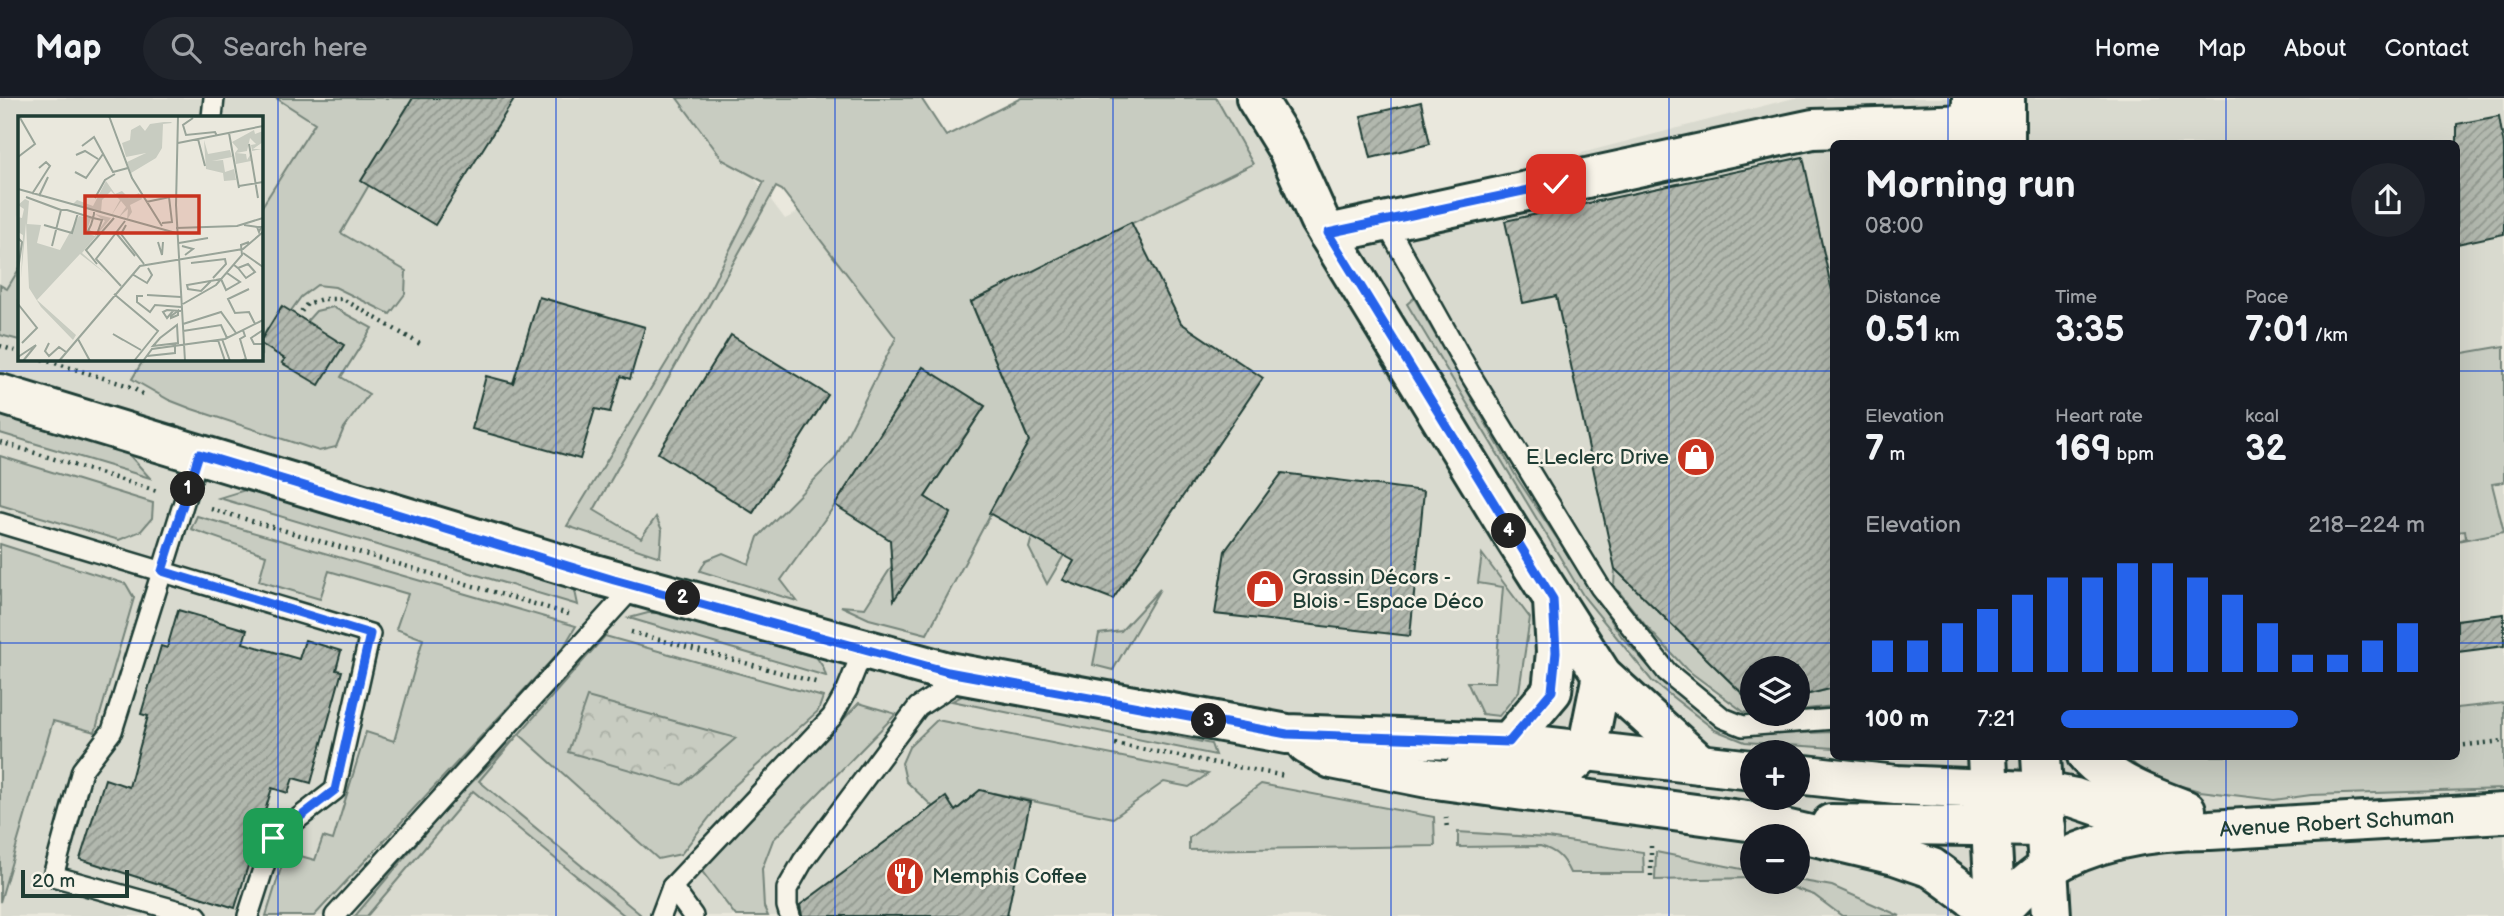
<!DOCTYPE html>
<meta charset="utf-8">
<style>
:root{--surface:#171b24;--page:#20242c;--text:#f1f3f6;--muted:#9ea1a6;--line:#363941;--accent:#2563eb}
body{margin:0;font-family:"Balsamiq Sans",sans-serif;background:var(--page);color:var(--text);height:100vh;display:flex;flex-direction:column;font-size:26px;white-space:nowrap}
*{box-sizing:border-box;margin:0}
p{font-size:23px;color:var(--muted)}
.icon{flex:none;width:38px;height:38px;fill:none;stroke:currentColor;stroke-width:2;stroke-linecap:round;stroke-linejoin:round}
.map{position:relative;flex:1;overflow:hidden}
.side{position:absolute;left:1830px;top:42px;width:630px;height:620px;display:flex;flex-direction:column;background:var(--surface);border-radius:10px;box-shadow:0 7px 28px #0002}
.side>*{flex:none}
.fabs{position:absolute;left:1740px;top:558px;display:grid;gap:14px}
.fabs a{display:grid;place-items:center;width:70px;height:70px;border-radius:50%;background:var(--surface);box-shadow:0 7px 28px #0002;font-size:35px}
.scale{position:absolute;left:21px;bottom:18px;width:108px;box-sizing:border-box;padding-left:7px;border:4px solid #1f3d34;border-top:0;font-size:19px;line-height:24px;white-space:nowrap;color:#1f3d34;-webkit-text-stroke:5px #f7f3e8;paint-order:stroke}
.pin{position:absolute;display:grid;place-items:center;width:60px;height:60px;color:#fff;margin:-30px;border-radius:14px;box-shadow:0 4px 10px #0006}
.km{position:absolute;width:35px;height:35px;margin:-18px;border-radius:50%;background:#222;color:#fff;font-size:19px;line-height:35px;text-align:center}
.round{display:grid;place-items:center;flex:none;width:74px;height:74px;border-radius:37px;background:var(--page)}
.summary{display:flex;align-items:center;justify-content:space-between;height:119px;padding:0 35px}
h1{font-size:38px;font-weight:700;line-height:52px}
.stats{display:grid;grid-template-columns:repeat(3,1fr);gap:10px;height:119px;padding:7px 35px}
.stats div{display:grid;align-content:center}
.stats b{font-size:35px;font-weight:700}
.stats small{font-size:19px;font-weight:400}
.stats p{font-size:19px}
.chart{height:196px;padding:14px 35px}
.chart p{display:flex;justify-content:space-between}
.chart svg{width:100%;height:126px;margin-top:7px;stroke:var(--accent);stroke-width:6}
ul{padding:0 35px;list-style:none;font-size:23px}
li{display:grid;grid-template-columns:112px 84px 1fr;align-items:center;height:52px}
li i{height:18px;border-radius:9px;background:var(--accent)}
header{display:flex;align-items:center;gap:42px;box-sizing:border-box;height:98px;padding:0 35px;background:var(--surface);border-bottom:2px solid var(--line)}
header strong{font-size:33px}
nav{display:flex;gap:38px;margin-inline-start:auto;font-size:24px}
.search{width:490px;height:63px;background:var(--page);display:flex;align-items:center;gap:18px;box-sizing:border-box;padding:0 24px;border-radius:38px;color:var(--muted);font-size:26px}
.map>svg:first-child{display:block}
</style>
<header>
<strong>Map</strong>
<div class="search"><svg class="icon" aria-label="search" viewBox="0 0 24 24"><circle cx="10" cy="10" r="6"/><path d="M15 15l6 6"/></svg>Search here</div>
<nav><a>Home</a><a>Map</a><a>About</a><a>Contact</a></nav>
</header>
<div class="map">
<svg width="2504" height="818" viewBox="0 0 2504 818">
<defs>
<pattern id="forest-crowns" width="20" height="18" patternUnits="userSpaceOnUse" patternTransform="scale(1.75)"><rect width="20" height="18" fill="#c8ccc1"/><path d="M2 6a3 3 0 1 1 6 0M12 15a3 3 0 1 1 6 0" fill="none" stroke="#abb0a6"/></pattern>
<pattern id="building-hatch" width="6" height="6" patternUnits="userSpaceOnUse" patternTransform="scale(1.75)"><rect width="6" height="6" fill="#b2b8ae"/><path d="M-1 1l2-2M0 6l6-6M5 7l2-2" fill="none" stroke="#90978e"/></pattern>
</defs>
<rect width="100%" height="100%" fill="#eae8dd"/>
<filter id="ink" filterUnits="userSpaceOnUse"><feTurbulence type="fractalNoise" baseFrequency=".0143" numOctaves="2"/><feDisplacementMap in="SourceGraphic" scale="14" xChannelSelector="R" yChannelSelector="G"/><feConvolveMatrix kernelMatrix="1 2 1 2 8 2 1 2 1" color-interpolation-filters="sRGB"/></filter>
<g filter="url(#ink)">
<path fill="#d9dacf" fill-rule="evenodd" d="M0 0H695L785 121 1021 0H1256L1319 121 1357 113 1794 0H2504V818H0ZM19 19H261V261H19ZM1834 46H2457V658H1834ZM1752 570H1797V616H1752ZM1752 654H1797V700H1752ZM1752 738H1797V784H1752Z"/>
<g fill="#c8ccc1" stroke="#74847a" stroke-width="2">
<polygon points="276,0 413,0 369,87 341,135 406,173 405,196 390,216 335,189 317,187 301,199 290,214 281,209 261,242 261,110 315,25"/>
<polygon points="677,0 921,0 946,38 1021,0 1216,0 1253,66 971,204 1029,343 927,536 869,521 841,508 865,510 892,468 909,479 951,416 925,399 985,308 923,269 835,407 781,482 797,503 700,473 706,462 723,455 749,466 758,439 835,361 896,240 782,92 776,89 594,412 641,440 656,419 662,432 660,459 567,428 704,203 764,84 723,62"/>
<polygon points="19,171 19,242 0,237 0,187 7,191"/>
<polygon points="1414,200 1517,380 1622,539 1659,580 1721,628 1752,637 1834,634 1834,650 1745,644 1715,632 1652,583 1584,499 1407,206"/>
<polygon points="333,209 372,230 341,279 369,296 344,330 336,349 319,353 192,311 169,302 132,281 144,261 261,261 261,246 285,261 282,264 319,286 306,224 316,213"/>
<polygon points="2504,248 2504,384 2492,386 2504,434 2457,443 2466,440 2465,432 2457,433 2457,256"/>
<polygon points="0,314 123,350 150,380 0,335"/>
<polygon points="0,358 153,405 152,420 141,433 119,442 0,407"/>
<polygon points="245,392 260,394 574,488 578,507 219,400"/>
<polygon points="197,418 576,528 563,550 314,818 266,818 286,754 315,762 323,739 333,742 366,634 394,643 423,541 396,531 408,496 329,473 320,501 259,483 266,457 191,431"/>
<polygon points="1032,439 1064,457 1047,486 1029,450"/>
<polygon points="0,446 126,486 134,500 95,634 53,623 0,804"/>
<polygon points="1482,456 1530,520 1519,593 1499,618 1482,616 1467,584 1495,584 1503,489 1478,485"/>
<polygon points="1615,471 1752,605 1752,615 1744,614 1686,571 1646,528 1614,487"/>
<polygon points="1160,491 1113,572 1093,567 1099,536 1121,533"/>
<polygon points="648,515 670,515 817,560 823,569 826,578 629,520"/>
<polygon points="605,538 823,599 818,613 733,689 681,756 658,761 519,636 479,683 640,816 638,818 625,818 473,693 367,818 355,818 444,713 519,636"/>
<polygon points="1834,590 1834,608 1797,612 1797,599"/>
<polygon points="980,596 1211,646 1215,657 952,603 964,597"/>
<polygon points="859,605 896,616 773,742 762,771 764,809 768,818 736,818 701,772"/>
<polygon points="2504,605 2504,691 2311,697 2274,702 2200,693 2148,679 2126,658 2457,658 2457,610"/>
<polygon points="937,622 1208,676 1189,689 1164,684 1113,720 980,692 955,713 933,709 906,683 902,665 909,649"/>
<polygon points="1261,686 1434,719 1435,748 1189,752 1189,740"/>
<path d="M1458 734 1547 740 1643 754 1644 775H1570C1563 760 1557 753 1540 748L1458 749Z"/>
<polygon points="1656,754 1752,773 1752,780 1655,782"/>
<polygon points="1797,782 1832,788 1900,818 1842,818 1814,797 1776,784 1797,784"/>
</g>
<polygon fill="url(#forest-crowns)" stroke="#74847a" stroke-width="2" points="587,599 736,640 682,687 568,654"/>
<g fill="url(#building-hatch)" stroke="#1f3d34" stroke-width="2">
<polygon points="413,0 515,0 435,127 361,83"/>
<polygon points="1421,4 1430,46 1371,60 1361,18"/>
<polygon points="2499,18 2504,48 2504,136 2457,146 2457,26"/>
<polygon points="1803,59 1834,202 1834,590 1797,599 1797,570 1752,570 1752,605 1615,471 1556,198 1523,205 1505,123"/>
<polygon points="1131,124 1181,225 1263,280 1113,501 1063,482 1074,463 989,415 1029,343 971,204"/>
<polygon points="539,199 645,229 630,281 621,278 610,314 595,311 580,361 472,331 486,278 513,285"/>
<polygon points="282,208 344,247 319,287 282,265 285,261 261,246 261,242"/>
<polygon points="731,237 828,297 753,415 658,355"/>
<polygon points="923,269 985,308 925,399 951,415 894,502 890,442 835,407"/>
<polygon points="1282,375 1424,393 1410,538 1215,516 1225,453"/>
<polygon points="178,512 247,532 243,545 299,561 305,542 341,553 336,572 342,573 311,685 293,680 288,695 272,690 235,810 80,761 105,681 129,689 148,618 141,616 161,548 167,550"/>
<polygon points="2504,516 2504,548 2457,554 2457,522"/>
<polygon points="980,692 1030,704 1007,818 802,818 800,807 946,699 955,713"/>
</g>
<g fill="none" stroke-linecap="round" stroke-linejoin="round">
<defs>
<g id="service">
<polyline points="212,19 214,0"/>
<polyline points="1384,122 1470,276 1600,489 1667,574 1723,620 1743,628 1834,621"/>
<polyline points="0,425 370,536 335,692 273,740 248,818"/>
<polyline points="672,789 693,818"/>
<polyline points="197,818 53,778 82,672 112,633 199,356"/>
<polyline points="335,818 635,487"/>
<polyline points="661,818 672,789 832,619 847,592 864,550"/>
<polyline points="790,818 787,808 787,791 803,763 918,609 964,579"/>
</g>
<g id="minor">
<polyline points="1256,0 1288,52 1319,121 1510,433 1602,577 1700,666"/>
<polyline points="1328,136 1813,31 1972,26"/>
<polyline points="1509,644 1552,593 1556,554 1553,503"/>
<polyline points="1459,677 1573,665 1587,652 1602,577"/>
</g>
<g id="tertiary">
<polyline points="0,296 587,474 948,574 1287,636 1509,644 1752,672"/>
<polyline points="1307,647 1332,661 1428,680 1755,724 1895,757 1932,770 1996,817"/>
<polyline points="1797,676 1896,687 1989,691"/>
<polyline points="1831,726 2046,729"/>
</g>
<g id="primary">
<polyline points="2005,0 2005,46"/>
<polyline points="1971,46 1972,0"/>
<polyline points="1987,658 1996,818"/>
<polyline points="2041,658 2051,818"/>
<path d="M2087 658C2113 685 2151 699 2186 712"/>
<polyline points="1989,691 2044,694 2075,700 2169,732"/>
<path id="s1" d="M1996 817C2012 800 2028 782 2048 770 2096 740 2155 732 2210 732L2504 715"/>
</g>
</defs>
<use href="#service" stroke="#1f3d34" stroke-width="24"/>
<use href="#minor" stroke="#1f3d34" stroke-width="44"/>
<use href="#tertiary" stroke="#1f3d34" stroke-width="44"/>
<use href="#primary" stroke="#1f3d34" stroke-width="44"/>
<g stroke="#1f3d34" stroke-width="4.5" stroke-dasharray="2 5" stroke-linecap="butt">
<polyline points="297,219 307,206 322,201 343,201 420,246"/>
<polyline points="0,248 19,254"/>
<polyline points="42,261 129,288 146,298"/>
<polyline points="0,344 160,394"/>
<polyline points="211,411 572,517"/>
<polyline points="631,534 819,585"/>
<polyline points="1115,646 1285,678"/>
<polyline points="2457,648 2504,643"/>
<polyline points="1446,719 1447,732"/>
<polyline points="1651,778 1651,748"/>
</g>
<use href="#service" stroke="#f7f3e8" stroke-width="19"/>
<use href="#minor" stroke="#f7f3e8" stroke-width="38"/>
<use href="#tertiary" stroke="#f7f3e8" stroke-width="38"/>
<use href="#primary" stroke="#f7f3e8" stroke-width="38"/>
</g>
</g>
<g fill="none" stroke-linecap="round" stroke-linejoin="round" filter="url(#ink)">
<defs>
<polyline id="route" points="273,740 335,692 370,536 162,473 199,356 614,482 948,574 1287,636 1509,644 1552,593 1556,554 1553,501 1328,135 1556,86"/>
</defs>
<use href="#route" stroke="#fff" stroke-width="14"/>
<use href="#route" stroke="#2563eb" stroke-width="9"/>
</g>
<path fill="none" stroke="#1d4ed8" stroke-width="2" stroke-opacity="0.55" d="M278 0V818M556 0V818M835 0V818M1113 0V818M1391 0V818M1669 0V818M1948 0V46M2226 0V46M0 273H1834M2457 273H2504M0 545H1834M2457 545H2504M1948 658V818M2226 658V818"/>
<defs>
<symbol id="shop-disc" viewBox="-11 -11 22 22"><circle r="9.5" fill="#c8321e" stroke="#f7f3e8"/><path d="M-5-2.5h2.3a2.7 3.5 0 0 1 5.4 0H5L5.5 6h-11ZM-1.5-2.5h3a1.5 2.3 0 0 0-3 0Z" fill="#fff"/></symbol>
<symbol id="restaurant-disc" viewBox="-11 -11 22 22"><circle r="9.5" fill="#c8321e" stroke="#f7f3e8"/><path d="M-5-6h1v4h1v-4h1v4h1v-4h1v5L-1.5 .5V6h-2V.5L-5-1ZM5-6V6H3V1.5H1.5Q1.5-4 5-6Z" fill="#fff"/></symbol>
</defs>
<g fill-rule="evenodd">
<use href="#shop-disc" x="1674" y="337" width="44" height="44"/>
<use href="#shop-disc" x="1243" y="469" width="44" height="44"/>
<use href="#restaurant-disc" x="883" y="756" width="44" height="44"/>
</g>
<g text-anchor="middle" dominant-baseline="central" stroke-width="5" stroke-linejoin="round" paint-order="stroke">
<g font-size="21" fill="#1f3d34" stroke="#f7f3e8" text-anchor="start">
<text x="1669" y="359" text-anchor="end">E.Leclerc Drive</text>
<text x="1292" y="479">Grassin Décors -<tspan x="1292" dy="24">Blois - Espace Déco</tspan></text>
<text x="932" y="778">Memphis Coffee</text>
</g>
<g font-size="21" fill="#1f3d34" stroke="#f7f3e8">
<text stroke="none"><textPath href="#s1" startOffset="366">Avenue Robert Schuman</textPath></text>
</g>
</g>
<g transform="translate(18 18)">
<rect width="245" height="245" fill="#eae8dd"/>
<path d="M146 6H153L154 7 145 8 144 32 138 42 113 57 109 46 128 37 108 41 104 27 112 24 113 14 122 9 127 15 132 8ZM236 14 237 18 245 15V26L235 33H244L234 35 233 29 238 28 232 22 229 35 218 37 228 38 229 44 232 39 233 45 218 48 217 37 220 33 214 26ZM186 24 190 38 212 34 214 41 194 45 205 44 207 56 216 53 218 64 206 65 205 57 188 53ZM88 65 97 78 104 75 111 82 121 77 124 83 112 89 114 96 109 104 110 93 101 101 108 91 103 85 93 100 102 84 93 75 84 84 83 96 55 88 59 84 75 90ZM7 83 11 85 9 108 23 109 19 127 42 134 61 100 73 102 68 117 77 120 87 105 77 98 93 102 64 137 88 158 62 138 19 184 58 219 55 224 23 191 11 172 8 107 3 162 5 119 0 116V101L4 102 6 93 0 89Z" fill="#c8ccc1"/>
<path fill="none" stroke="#99a499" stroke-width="2" d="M91 0 114 62 144 110M160 0 158 89 167 245M175 2 165 9 168 19 197 16 199 20M211 17 221 72M180 23 187 50M160 27 245 10M231 28 240 82M64 30 76 21 95 56 110 52M58 39 67 35 80 43M0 41 17 28 1 0M57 56 68 62 85 38M221 70 245 66M0 73 158 117M14 78 32 50 28 46 21 52M21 80 30 61M8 81 43 94 34 130M77 82 87 64 97 58M128 86 152 81M43 94H49L75 102 84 104 79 118 70 115 73 109 75 102 76 98V96M144 107 154 106 151 81M26 109 54 117 60 97M108 109 103 118 126 148M226 109 239 111 241 116 243 111H239M158 112 219 110 245 102M98 117 117 140M0 122 4 126 0 154M140 126 144 139 145 126M161 127 190 122M164 130 175 133 167 139M225 137 245 151M173 147 207 143 208 148 195 162M79 148 68 134 96 102M216 149 220 152 230 148 237 156 228 162 220 152M114 158 129 167 134 159 130 152M193 165 183 175 170 173 169 169 198 164 203 163 208 174 222 166 209 157M103 170 78 143 107 105M231 173 210 183 217 197 231 196 237 208M96 178 140 215 116 245M129 179 163 181M125 180H119V186L132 196 137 189 163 191M0 188 19 212 4 227M165 188 198 169 224 139 223 129 231 126M155 195 149 202 145 196 149 194 163 195M160 195V199L153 202V200ZM165 208 203 196 218 217M159 209 160 227 135 230 142 222ZM245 214 233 222 236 228H245M165 215 203 209 209 222M60 223 72 245M204 223 212 245M105 224 95 218 123 234M200 224 207 245M31 227 27 235 31 240 41 231 48 236M129 240 157 237V228M0 241 18 229 5 245M41 245 122 150 225 133 245 116M125 245 134 233 207 223 245 204M222 245 228 243 222 223 227 220 225 214"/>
<path fill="#c8321e" fill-opacity="0.15" stroke="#c8321e" stroke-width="3.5" d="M67 80H181V117H67Z"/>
<rect width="245" height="245" fill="none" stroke="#1f3d34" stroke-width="3.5"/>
</g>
</svg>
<div class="fabs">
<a><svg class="icon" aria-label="layers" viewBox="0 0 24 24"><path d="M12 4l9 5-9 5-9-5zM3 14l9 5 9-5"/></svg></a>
<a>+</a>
<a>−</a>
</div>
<div class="scale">20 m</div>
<div class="pin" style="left:273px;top:740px;background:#1e9e55"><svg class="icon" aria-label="arrive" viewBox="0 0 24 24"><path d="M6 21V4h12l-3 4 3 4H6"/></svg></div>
<div class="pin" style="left:1556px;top:86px;background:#d93025"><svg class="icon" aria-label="check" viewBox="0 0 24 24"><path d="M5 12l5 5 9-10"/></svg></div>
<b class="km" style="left:188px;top:391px">1</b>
<b class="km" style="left:683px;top:500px">2</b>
<b class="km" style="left:1209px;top:623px">3</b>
<b class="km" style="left:1509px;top:433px">4</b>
<section class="side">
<div class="summary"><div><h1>Morning run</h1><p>08:00</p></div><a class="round"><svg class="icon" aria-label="share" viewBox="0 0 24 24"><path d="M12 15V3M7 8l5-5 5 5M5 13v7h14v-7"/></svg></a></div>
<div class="stats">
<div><p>Distance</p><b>0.51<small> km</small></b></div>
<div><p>Time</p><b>3:35</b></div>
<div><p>Pace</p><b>7:01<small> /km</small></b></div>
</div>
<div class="stats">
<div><p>Elevation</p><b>7<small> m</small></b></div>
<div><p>Heart rate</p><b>169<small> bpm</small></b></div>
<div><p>kcal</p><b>32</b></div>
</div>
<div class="chart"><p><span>Elevation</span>218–224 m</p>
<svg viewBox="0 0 160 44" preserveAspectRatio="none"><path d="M5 44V33M15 44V33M25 44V27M35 44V22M45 44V17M55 44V11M65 44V11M75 44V6M85 44V6M95 44V11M105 44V17M115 44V27M125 44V38M135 44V38M145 44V33M155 44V27"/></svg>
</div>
<ul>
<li><b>100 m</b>7:21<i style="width:65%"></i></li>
</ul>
</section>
</div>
